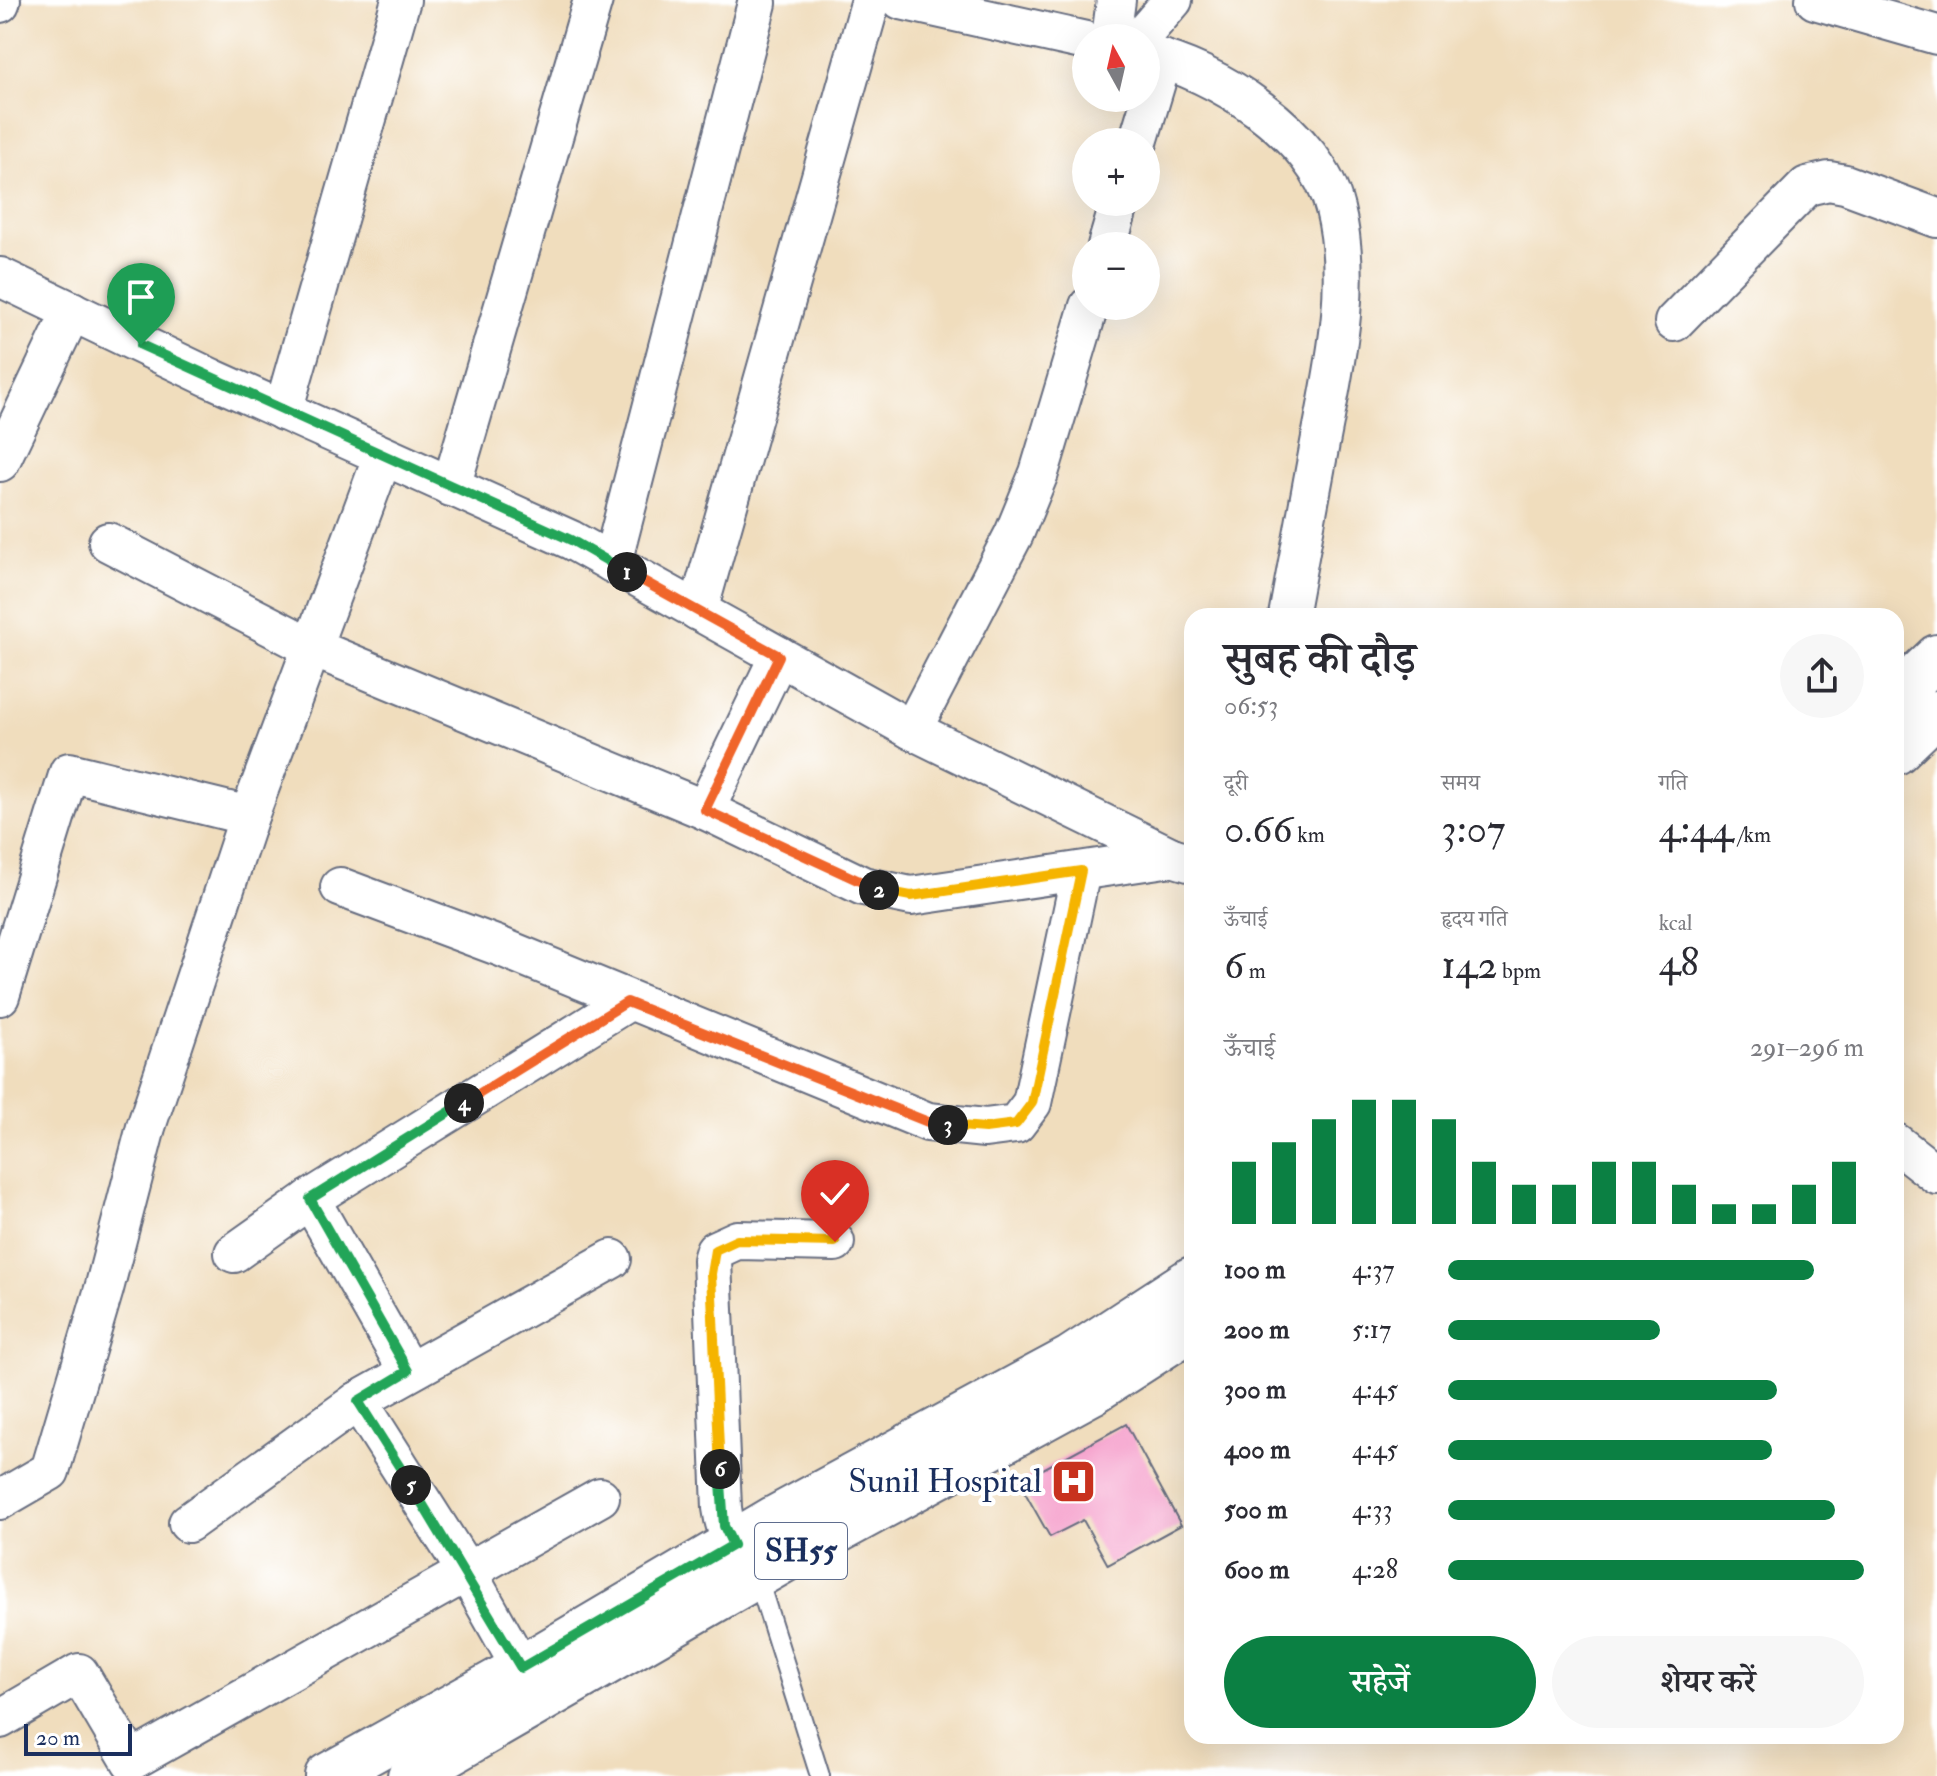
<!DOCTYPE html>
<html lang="hi">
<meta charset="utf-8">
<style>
:root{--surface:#fff;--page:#f7f7f7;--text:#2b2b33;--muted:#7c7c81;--accent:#0b8043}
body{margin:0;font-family:"IM FELL Double Pica","Noto Serif Devanagari",serif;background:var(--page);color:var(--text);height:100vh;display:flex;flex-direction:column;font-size:30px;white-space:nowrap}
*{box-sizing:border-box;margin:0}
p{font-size:26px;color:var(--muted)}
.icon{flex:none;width:44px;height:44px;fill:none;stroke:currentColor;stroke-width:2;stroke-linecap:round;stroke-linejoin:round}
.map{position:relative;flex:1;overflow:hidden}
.side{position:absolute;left:1184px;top:608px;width:720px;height:1136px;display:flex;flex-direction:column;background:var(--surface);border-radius:24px;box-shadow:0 8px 32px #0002}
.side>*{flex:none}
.needle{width:52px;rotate:352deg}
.fabs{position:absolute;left:1072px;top:24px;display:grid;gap:16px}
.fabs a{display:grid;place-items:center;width:88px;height:88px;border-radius:50%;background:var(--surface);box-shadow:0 8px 32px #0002;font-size:40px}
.scale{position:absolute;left:24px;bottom:20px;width:108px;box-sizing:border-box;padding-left:8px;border:4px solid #1b2f5e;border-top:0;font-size:22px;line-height:28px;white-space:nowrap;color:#1b2f5e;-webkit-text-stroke:6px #fff;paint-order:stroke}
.pin{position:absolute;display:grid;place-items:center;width:68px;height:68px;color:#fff;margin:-82px -34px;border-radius:50% 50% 50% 0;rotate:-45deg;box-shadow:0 0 8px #0007}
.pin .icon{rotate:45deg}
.km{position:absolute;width:40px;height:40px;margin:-20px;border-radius:50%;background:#222;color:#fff;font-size:22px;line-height:40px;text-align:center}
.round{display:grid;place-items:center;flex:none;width:84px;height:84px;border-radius:42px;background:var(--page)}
.overview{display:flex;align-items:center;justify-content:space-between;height:136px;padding:0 40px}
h1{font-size:44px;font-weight:600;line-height:60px}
.figures{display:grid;grid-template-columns:repeat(3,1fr);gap:12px;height:136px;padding:8px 40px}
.figures div{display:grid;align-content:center}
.figures b{font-size:40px;font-weight:600}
.figures small{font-size:22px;font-weight:400}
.figures p{font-size:22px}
.chart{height:224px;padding:16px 40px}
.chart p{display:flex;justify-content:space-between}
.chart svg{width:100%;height:144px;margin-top:8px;stroke:var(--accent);stroke-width:6}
.cta{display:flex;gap:16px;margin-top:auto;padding:16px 40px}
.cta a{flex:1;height:92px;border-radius:48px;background:var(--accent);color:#fff;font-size:32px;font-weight:600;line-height:92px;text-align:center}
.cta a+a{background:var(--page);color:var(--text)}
ul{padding:0 40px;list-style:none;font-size:26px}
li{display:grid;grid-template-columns:128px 96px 1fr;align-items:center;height:60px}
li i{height:20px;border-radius:10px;background:var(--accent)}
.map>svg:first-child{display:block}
</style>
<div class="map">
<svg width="1937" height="1776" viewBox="0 0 1937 1776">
<rect width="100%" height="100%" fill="#fff"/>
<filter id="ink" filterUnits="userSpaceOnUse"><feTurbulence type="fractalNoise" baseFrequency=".0125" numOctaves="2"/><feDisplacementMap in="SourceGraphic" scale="16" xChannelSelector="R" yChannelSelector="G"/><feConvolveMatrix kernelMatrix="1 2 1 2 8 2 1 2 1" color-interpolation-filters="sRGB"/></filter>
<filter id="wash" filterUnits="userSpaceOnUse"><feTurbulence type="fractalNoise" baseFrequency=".006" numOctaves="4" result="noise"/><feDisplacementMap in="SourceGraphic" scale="32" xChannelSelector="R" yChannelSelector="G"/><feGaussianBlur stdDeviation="1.8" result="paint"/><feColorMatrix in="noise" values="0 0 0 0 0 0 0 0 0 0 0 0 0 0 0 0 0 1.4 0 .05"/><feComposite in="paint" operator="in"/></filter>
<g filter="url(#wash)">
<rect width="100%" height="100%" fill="#f0ddbd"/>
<g id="blocks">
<polygon fill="#f6a6cf" points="1126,1424 1181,1525 1108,1565 1083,1520 1050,1537 1019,1482"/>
</g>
</g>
<g filter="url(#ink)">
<use href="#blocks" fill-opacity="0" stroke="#666c7f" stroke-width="2"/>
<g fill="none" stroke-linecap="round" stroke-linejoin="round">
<defs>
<polyline id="lane" points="757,1576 820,1776"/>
<g id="street">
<polyline points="901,0 1086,41"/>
<polyline points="1815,0 1937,35"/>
<polyline points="0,3 1,0"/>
<polyline points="1111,38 1116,0"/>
<polyline points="1140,38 1173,0"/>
<path d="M1146 55C1217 71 1317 134 1335 209 1354 284 1334 369 1320 443 1309 501 1299 558 1288 616"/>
<polyline points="1138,142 1163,59"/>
<polyline points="1107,246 1120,202"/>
<polyline points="0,277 211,378 571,540 912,730 1172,857 1192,863"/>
<polyline points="1674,322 1807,186 1829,181 1845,184 1937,218"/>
<polyline points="283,411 401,0"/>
<polyline points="0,462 72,311"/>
<polyline points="451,487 593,0"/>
<polyline points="108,542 311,647 705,810 863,886 911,896 1172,857"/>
<polyline points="612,563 757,3"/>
<polyline points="698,611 871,0"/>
<polyline points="912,730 1014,534 1039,473 1089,306"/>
<polyline points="705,810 779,656"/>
<polyline points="340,887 501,947 928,1122 985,1128 1016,1124 1032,1103 1081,871"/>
<polyline points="0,996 69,772 249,816"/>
<polyline points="1896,1143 1937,1175"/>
<polyline points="310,1199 408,1371"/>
<polyline points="234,1253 310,1199 627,1002"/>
<polyline points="358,1401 468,1574 521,1668"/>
<polyline points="0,1500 50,1471 104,1289 146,1127 249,816 383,456"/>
<polyline points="188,1523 358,1401 612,1259"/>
<path d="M751 1568C735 1548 725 1533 722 1508L712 1260 715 1250 737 1240 835 1242"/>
<polyline points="0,1719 79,1673 131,1761 600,1497"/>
</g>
<g id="primary">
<polyline points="1896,696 1937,657"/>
<polyline points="1896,752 1937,713"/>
<polyline points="327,1776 521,1668 775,1518 1071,1358 1192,1279"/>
<polyline points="410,1776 795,1554 1091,1393 1192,1328"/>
</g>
</defs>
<use href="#lane" stroke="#666c7f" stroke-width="22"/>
<use href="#street" stroke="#666c7f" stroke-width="42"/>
<use href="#primary" stroke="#666c7f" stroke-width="48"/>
<use href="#lane" stroke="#fff" stroke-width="18"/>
<use href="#street" stroke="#fff" stroke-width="38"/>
<use href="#primary" stroke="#fff" stroke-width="44"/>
</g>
</g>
<g fill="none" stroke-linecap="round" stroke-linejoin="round" filter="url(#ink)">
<defs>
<polyline id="split-1" points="141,345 571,540 627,572"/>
<polyline id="split-2" points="627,572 779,656 705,810 879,890"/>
<polyline id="split-3" points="879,890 911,896 1081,871 1032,1103 1016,1124 985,1128 948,1125"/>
<polyline id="split-4" points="464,1103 627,1002 928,1122 948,1125"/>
<polyline id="split-5" points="411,1485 358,1401 408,1371 310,1199 464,1103"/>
<polyline id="split-6" points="411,1485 521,1668 733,1545 724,1526 720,1469"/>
<polyline id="split-7" points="720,1469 711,1274 715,1250 737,1240 835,1242"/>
</defs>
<use href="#split-1" stroke="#fff" stroke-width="16"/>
<use href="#split-2" stroke="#fff" stroke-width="16"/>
<use href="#split-3" stroke="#fff" stroke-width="16"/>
<use href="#split-4" stroke="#fff" stroke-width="16"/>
<use href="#split-5" stroke="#fff" stroke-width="16"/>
<use href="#split-6" stroke="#fff" stroke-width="16"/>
<use href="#split-7" stroke="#fff" stroke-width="16"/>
<use href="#split-1" stroke="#22a559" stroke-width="10"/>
<use href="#split-2" stroke="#f0652b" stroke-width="10"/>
<use href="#split-3" stroke="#f5b400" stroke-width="10"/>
<use href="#split-4" stroke="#f0652b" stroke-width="10"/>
<use href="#split-5" stroke="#22a559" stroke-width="10"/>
<use href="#split-6" stroke="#22a559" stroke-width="10"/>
<use href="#split-7" stroke="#f5b400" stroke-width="10"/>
</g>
<defs>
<symbol id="hospital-square" viewBox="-11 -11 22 22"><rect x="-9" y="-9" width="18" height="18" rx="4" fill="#c8321e" stroke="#fff"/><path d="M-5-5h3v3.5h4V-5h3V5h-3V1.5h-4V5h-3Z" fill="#fff"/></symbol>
</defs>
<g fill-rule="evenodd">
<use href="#hospital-square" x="1048" y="1456" width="51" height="51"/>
</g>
<g text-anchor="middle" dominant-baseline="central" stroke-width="8" stroke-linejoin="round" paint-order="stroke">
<rect fill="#fff" stroke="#5f6d8e" stroke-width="2" x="755" y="1523" width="92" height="56" rx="6"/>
<g font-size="32" font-weight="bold" fill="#1b2f5e">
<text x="801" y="1551">SH55</text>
</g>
<g font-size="34" fill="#1b2f5e" stroke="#fff" text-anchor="end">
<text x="1042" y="1481">Sunil Hospital</text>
</g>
</g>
</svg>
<div class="fabs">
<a><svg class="needle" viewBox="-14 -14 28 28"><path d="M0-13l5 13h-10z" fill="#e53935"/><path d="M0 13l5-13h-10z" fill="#7c7c81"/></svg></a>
<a>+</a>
<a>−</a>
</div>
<div class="scale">20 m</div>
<div class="pin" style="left:141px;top:345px;background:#1e9e55"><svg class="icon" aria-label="arrive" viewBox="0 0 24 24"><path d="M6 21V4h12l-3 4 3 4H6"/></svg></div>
<div class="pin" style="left:835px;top:1242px;background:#d93025"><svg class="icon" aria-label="check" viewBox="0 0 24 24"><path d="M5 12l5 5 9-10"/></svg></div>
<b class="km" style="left:627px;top:572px">1</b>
<b class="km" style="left:879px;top:890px">2</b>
<b class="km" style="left:948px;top:1125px">3</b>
<b class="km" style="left:464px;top:1103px">4</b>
<b class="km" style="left:411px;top:1485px">5</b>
<b class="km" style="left:720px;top:1469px">6</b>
<section class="side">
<div class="overview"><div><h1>सुबह की दौड़</h1><p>06:53</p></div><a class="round"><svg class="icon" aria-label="share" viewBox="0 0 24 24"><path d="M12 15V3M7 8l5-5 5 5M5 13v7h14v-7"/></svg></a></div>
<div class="figures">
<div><p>दूरी</p><b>0.66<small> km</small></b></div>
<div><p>समय</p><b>3:07</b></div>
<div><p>गति</p><b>4:44<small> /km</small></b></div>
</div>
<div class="figures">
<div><p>ऊँचाई</p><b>6<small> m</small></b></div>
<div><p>हृदय गति</p><b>142<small> bpm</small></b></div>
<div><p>kcal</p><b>48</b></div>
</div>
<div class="chart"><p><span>ऊँचाई</span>291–296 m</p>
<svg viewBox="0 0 160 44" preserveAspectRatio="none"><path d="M5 44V25M15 44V19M25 44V12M35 44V6M45 44V6M55 44V12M65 44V25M75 44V32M85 44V32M95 44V25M105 44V25M115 44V32M125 44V38M135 44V38M145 44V32M155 44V25"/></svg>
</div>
<ul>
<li><b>100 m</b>4:37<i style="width:88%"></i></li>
<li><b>200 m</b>5:17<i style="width:51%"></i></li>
<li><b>300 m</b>4:45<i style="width:79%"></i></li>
<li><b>400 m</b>4:45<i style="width:78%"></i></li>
<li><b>500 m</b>4:33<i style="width:93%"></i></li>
<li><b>600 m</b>4:28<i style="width:100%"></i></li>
</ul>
<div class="cta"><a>सहेजें</a><a>शेयर करें</a></div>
</section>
</div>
